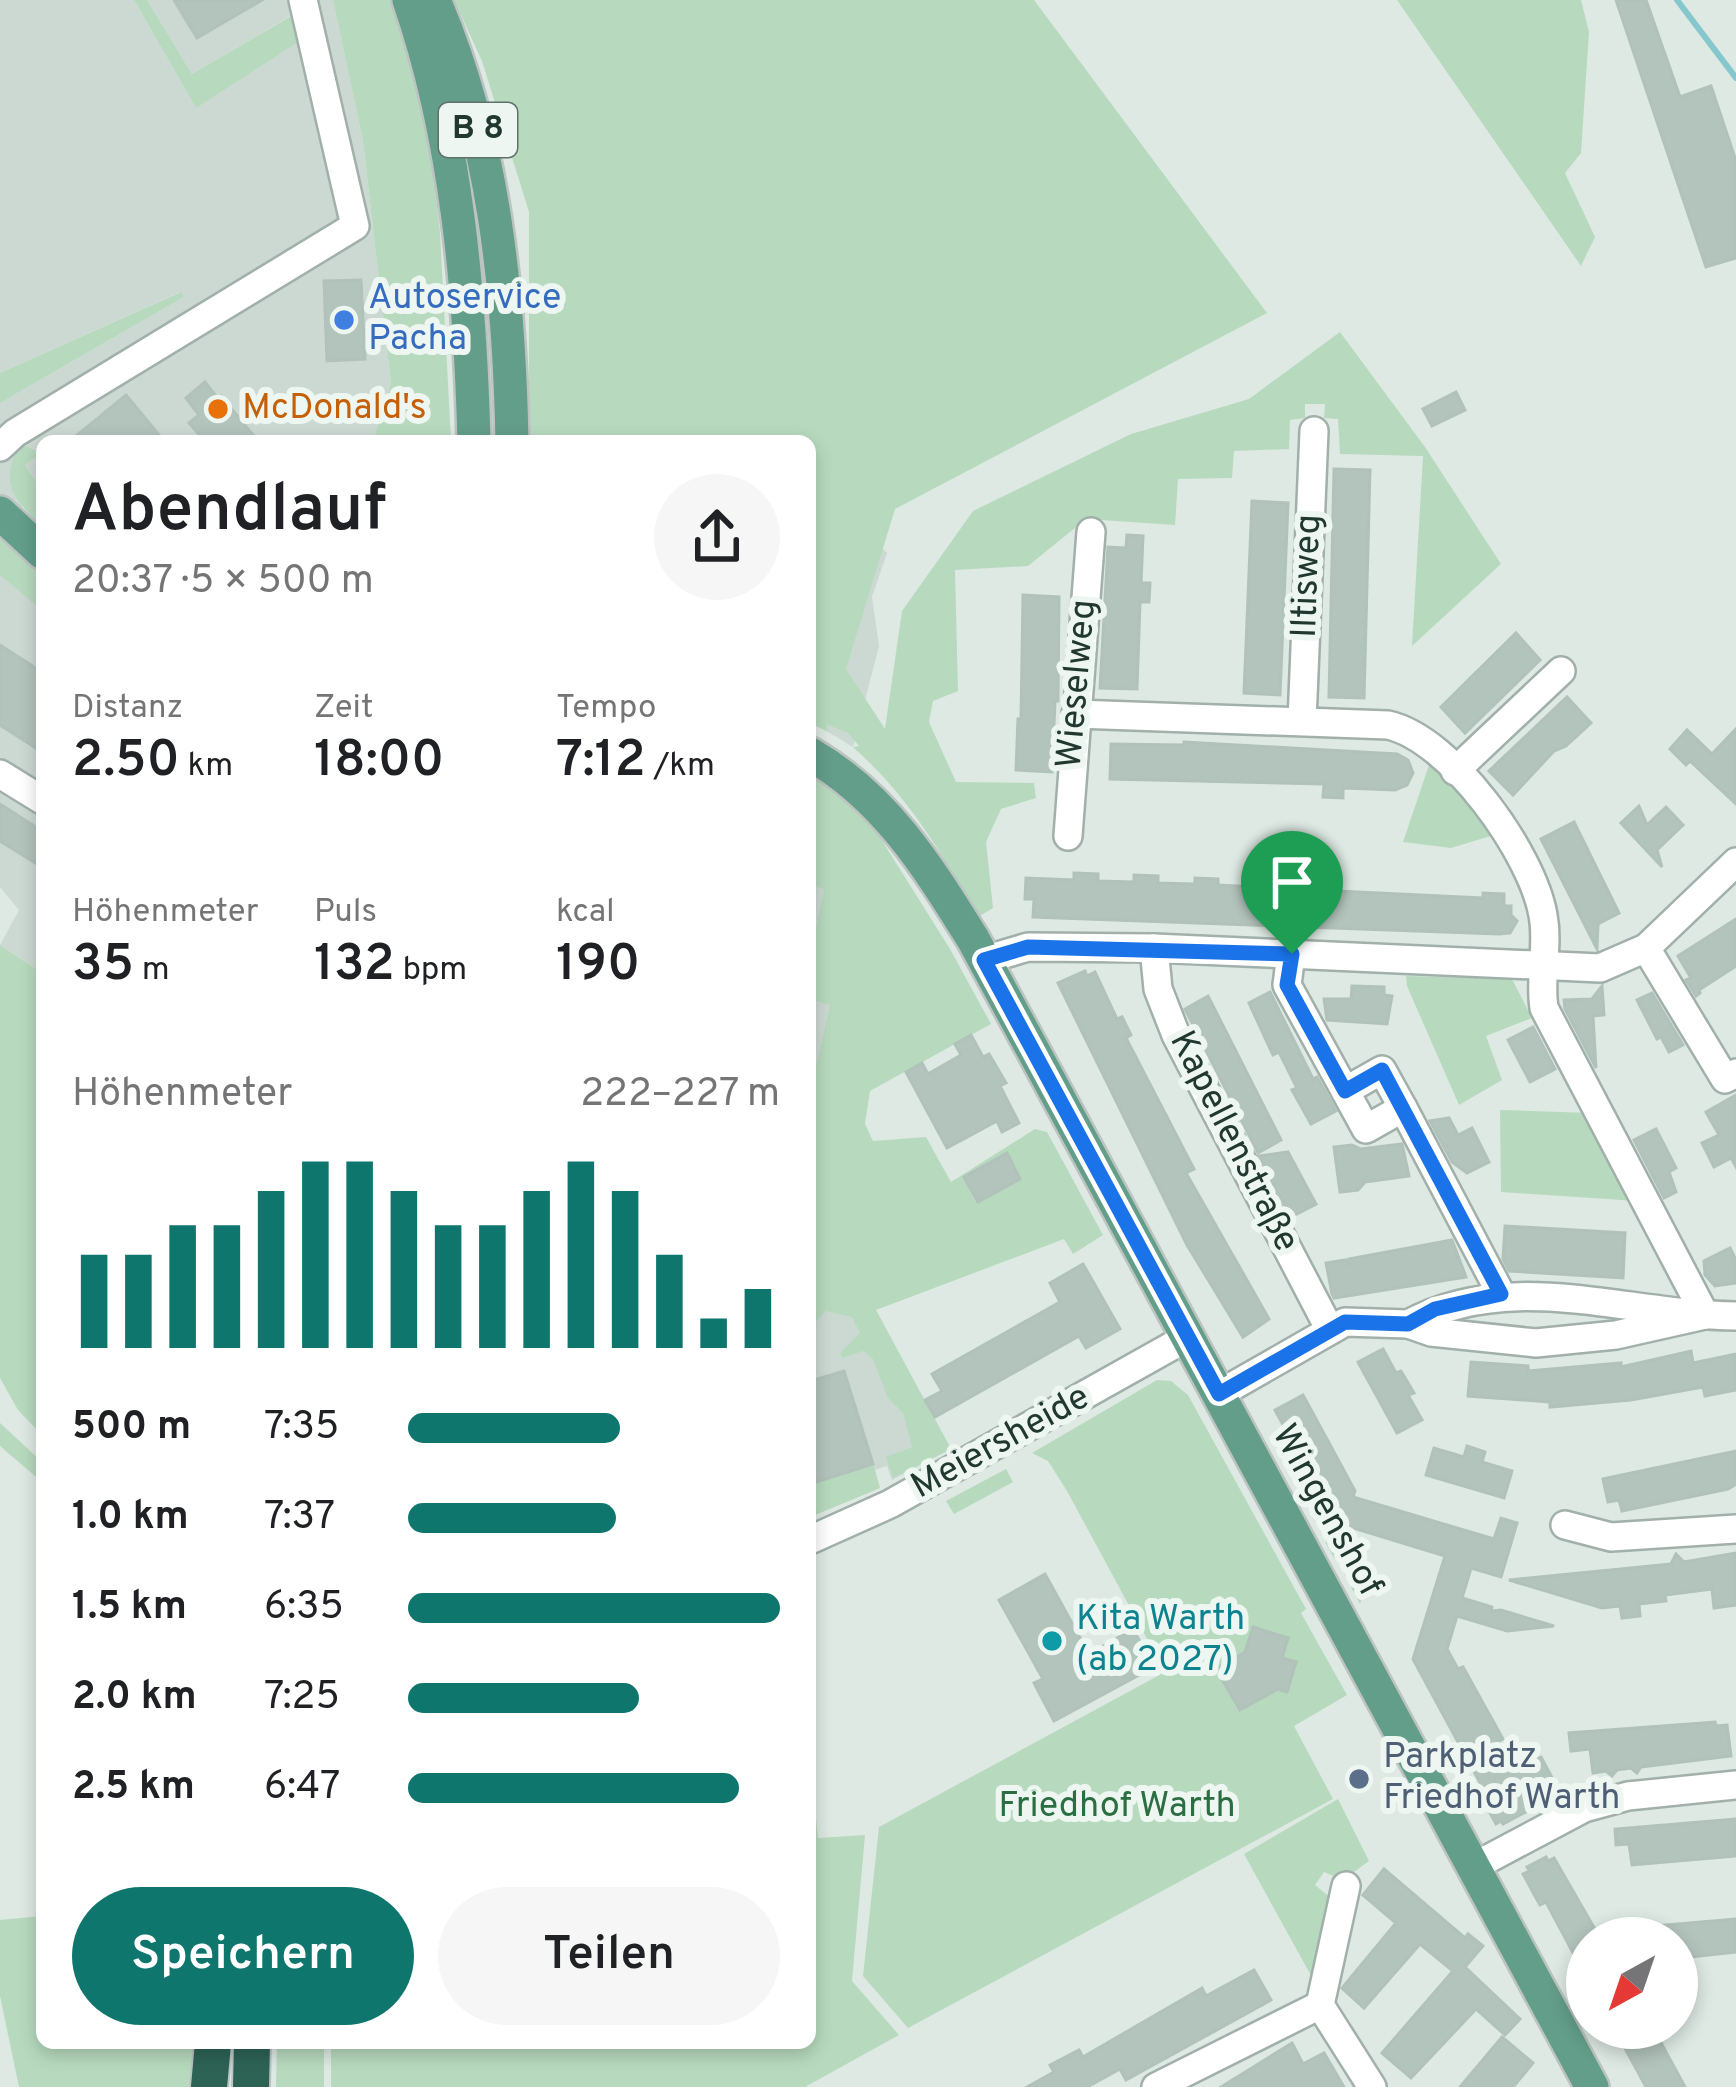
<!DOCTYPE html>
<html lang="de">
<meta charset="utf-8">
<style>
:root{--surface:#fff;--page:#f6f6f6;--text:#202124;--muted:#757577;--accent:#0f766e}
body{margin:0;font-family:Overpass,sans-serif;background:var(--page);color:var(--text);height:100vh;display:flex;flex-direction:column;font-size:45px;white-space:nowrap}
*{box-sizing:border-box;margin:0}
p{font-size:39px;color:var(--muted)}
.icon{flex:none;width:66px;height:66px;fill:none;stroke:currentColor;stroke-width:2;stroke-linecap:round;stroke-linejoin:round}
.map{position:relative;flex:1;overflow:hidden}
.sheet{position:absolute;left:36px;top:435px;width:780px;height:1614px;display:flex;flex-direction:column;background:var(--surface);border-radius:18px;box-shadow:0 6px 18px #0003}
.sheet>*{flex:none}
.needle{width:78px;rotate:220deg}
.fabs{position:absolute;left:1566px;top:1917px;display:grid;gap:24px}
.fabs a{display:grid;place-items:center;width:132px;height:132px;border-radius:50%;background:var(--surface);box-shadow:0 6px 18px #0003;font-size:60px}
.pin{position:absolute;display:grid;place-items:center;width:102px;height:102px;color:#fff;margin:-123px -51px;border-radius:50% 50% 50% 0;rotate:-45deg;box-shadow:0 0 12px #0007}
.pin .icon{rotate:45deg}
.round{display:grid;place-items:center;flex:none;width:126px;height:126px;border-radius:63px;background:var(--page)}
.head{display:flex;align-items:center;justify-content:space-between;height:204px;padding:0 36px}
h1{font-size:66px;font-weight:600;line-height:90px}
.figures{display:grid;grid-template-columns:repeat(3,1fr);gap:18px;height:204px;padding:12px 36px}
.figures div{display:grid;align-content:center}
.figures b{font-size:51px;font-weight:600}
.figures small{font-size:33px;font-weight:400}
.figures p{font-size:33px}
.chart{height:336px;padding:24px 36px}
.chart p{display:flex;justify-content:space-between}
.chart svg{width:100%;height:216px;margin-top:12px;stroke:var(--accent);stroke-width:6}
.primary-button{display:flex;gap:24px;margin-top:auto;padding:24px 36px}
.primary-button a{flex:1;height:138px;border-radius:72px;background:var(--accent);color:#fff;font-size:48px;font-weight:600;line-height:138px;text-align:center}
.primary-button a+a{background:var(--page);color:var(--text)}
ul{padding:0 36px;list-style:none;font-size:39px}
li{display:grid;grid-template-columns:192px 144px 1fr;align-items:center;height:90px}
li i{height:30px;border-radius:15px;background:var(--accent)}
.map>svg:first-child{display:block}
</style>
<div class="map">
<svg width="1736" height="2087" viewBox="0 0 1736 2087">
<rect width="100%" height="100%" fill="#dee9e3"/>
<g fill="#ccd9d2">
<polygon points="0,0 134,0 196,108 292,15 192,74 147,0 333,0 363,141 391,383 373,441 42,441 42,491 25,465 40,453 23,444 22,508 42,526 42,973 0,945 19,910 0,887 0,403 184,297 180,292 0,373"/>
<polygon points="810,514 873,538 887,553 872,597 879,646 853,747 828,732 820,710"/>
<polygon points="810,802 856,844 847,1061 858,1278 951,1449 892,1480 887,1466 875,1470 880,1488 810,1517"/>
</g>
<g fill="#b7dabe">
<polygon points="134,0 147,0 192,74 293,15 298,42 196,108"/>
<polygon points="333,0 399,0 429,134 440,232 451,441 373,441 391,383 363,141"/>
<path d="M454 0H1034L1267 313 895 509 846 669 885 729 902 611 973 511 1131 434 1249 399 1340 332 1425 447 1501 564 1412 646 1423 456 1340 454 1338 419 1324 418 1325 404H1305V418L1290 420 1289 449 1234 451 1232 478 1178 479 1175 525 1086 519 1028 566 955 570 958 691 933 701 929 722 956 782 1034 783 1036 798 1001 809 986 842 993 908 978 917C942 853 908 796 853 747L859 746 848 733 826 724 828 732 810 723V441H529V212L482 61Z"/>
<polygon points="1397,0 1581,0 1589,32 1581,153 1565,173 1595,237 1581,266"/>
<polygon points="181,292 184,297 0,403 0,373"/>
<path d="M20 443 41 453 25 465 42 491V526C11 498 0 481 20 443Z"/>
<polygon points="0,535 42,575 42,610 0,575"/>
<polygon points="1430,762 1497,834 1451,848 1403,842"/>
<polygon points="810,771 871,823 950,949 991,1024 870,1091 865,1124 873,1141 926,1137 951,1182 1035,1129 1047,1132 1103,1235 1073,1254 1064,1239 876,1310 951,1449 893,1478 886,1457 912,1447 903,1413 888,1398 873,1359 863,1351 842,1358 840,1353 860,1333 852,1317 825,1311 810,1328 810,1095 830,1005 810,999 810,959 824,889 810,885"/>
<polygon points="0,945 42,973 42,1435 18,1410 0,1378"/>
<polygon points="1406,976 1512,979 1532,1018 1486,1036 1502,1080 1459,1105 1407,986"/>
<polygon points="1500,1110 1591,1113 1637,1201 1501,1192"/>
<polygon points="1157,1380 1171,1381 1188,1395 1306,1609 1301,1613 1347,1695 1294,1726 1333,1799 908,2028 863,1976 879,1827 1165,1672 1067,1491 1048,1461 1032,1453"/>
<polygon points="0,1423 42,1462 42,1482 0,1446"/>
<polygon points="873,1464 880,1488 810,1517 810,1484"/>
<polygon points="1006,1469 1013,1482 954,1514 946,1501"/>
<path d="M1325 1542C1374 1555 1376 1557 1360 1604L1351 1587 1356 1583 1341 1556 1334 1558Z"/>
<polygon points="810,1761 818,1838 865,1835 852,1981 899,2035 805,2087 331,2087 331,2043 810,2043"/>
<polygon points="1338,1799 1369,1861 1343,1880 1324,1872 1315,1885 1332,1899 1314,1981 1244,1854"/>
<polygon points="42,1916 42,2043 194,2043 191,2087 19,2087 0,1996 0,1920"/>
<polygon points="277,2043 324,2043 324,2087 276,2087"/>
</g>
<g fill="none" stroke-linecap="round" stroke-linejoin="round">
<polyline stroke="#86c7ce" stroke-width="6" points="1677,0 1736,78"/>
</g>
<g fill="#b3c4bc" stroke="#b1c2ba" stroke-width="3">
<polygon points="174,0 262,0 197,38"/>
<polygon points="1616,0 1646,0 1680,97 1711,86 1736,161 1736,258 1706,267"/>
<polygon points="361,280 365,359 327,361 324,281"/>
<polygon points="205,382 218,399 221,396 258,441 205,441 189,423 199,415 186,398"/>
<polygon points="1456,392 1465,410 1432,426 1423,409"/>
<polygon points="126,395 164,441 70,441"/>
<polygon points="1334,469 1370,470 1364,698 1329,697"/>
<polygon points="1252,501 1288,503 1280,695 1244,693"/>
<polygon points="1127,535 1143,536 1141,583 1150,583 1149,602 1140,602 1137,689 1100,688 1108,547 1126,548"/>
<polygon points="1023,595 1059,597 1058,701 1055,701 1052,772 1016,770 1018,719 1021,719"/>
<polygon points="1516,633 1540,660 1465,733 1441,707"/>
<polygon points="0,645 42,672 42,752 0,725"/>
<polygon points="1567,697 1591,723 1566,746 1554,751 1513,795 1489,771"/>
<polygon points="1736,729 1736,804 1690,761 1686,765 1670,749 1687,730 1712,754"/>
<polygon points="1184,742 1397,754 1408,760 1413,773 1407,785 1395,790 1343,788 1343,798 1323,797 1324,784 1110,779 1111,744 1184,745"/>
<polygon points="0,804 42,831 42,867 0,841"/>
<polygon points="1639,806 1647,825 1666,807 1683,825 1657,850 1662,867 1621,823"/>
<polygon points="1574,822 1619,913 1598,924 1597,949 1541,839"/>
<polygon points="1074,873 1098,874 1098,881 1134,882 1134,875 1158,876 1158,883 1195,884 1195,878 1218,879 1218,885 1255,887 1255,880 1269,881 1278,881 1278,888 1315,889 1315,883 1337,883 1337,891 1483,898 1483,893 1504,894 1504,906 1511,906 1511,915 1517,921 1510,933 1499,934 1033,917 1034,899 1025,899 1026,878 1074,880"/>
<polygon points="1736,919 1736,966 1699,990 1700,993 1696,996 1686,980 1691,978 1678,956"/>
<polygon points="1085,971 1087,976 1095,972 1117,1019 1122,1017 1131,1035 1126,1038 1194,1169 1186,1173 1269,1319 1243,1337 1187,1245 1058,983"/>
<polygon points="1352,986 1384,987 1384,995 1392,996 1387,1024 1327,1020 1324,999 1351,999"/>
<polygon points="1602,986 1604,1015 1593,1016 1596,1068 1565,1009 1564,1000 1592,999"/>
<polygon points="1270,992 1313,1079 1317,1077 1336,1111 1311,1124 1292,1090 1297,1088 1279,1052 1273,1055 1249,1003"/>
<polygon points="1652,993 1683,1045 1669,1052 1661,1037 1657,1039 1637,1000"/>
<polygon points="1208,996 1281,1140 1258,1153 1185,1009"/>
<polygon points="1533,1027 1555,1069 1530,1082 1508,1040"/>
<polygon points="971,1035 983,1057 989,1054 1006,1083 1000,1086 1019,1123 1002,1132 997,1121 947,1148 906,1072 922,1063 928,1074 961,1055 955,1044"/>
<polygon points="1736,1095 1736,1167 1731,1158 1714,1167 1702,1143 1719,1135 1706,1112"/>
<polygon points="1449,1118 1458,1135 1472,1128 1489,1162 1467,1173 1452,1162 1430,1121"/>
<polygon points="1656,1129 1676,1168 1669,1172 1676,1192 1664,1198 1634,1140"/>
<polygon points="1402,1144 1409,1176 1365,1182 1358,1190 1340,1192 1334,1147 1352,1145 1361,1149"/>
<polygon points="1288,1152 1316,1204 1291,1217 1259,1156"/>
<polygon points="1007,1153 1020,1179 978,1202 964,1177"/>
<polygon points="1505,1226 1625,1233 1623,1278 1509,1271 1503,1259"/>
<polygon points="1452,1240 1466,1277 1334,1298 1332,1294 1326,1263 1346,1260 1349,1266 1349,1259"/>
<polygon points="1730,1248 1736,1260 1736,1283 1715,1286 1705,1275 1704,1261"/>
<polygon points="1083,1264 1120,1329 1086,1348 1079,1336 935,1417 925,1400 942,1391 932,1374 1060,1302 1050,1283"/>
<polygon points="1383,1349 1396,1373 1401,1371 1414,1393 1408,1395 1422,1420 1397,1433 1358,1362"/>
<polygon points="1691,1351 1693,1363 1736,1354 1736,1390 1705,1396 1703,1387 1631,1400 1550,1407 1550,1402 1468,1396 1471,1362 1528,1366 1528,1371 1621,1363 1621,1367"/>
<polygon points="844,1371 873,1464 810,1484 810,1381"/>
<polygon points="1303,1395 1355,1491 1353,1497 1494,1539 1501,1518 1517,1523 1501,1577 1471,1568 1462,1598 1492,1607 1491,1611 1501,1610 1554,1626 1507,1631 1457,1616 1447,1649 1458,1669 1463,1667 1503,1739 1499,1741 1515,1771 1541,1757 1563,1798 1546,1808 1543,1803 1503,1824 1501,1821 1496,1824 1479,1793 1484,1790 1413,1659 1445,1556 1337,1523 1275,1410"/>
<polygon points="1467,1446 1485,1452 1482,1462 1512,1471 1504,1498 1426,1475 1434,1448 1464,1457"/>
<polygon points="1736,1451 1736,1484 1728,1489 1622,1511 1619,1500 1608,1502 1603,1479"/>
<polygon points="1736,1553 1736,1605 1714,1608 1712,1589 1665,1595 1666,1601 1639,1604 1640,1616 1622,1618 1620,1606 1602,1608 1509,1580 1671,1564 1676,1554 1684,1562"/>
<polygon points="1045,1574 1089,1654 1133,1629 1154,1667 1054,1721 1034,1683 1043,1679 999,1600"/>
<polygon points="1253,1627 1288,1638 1282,1658 1296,1662 1287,1692 1278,1689 1240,1710 1216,1669 1245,1652"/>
<polygon points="1715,1722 1716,1726 1727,1725 1731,1756 1641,1767 1637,1773 1631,1768 1617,1770 1612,1776 1606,1771 1593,1773 1590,1749 1571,1751 1569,1733"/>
<polygon points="1736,1819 1736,1856 1632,1865 1629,1844 1616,1845 1615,1829"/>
<polygon points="1546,1857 1548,1861 1554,1858 1600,1938 1587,1938 1587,1979 1546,1902 1540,1905 1523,1874 1530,1871 1527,1867"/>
<polygon points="1384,1869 1465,1938 1468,1934 1483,1946 1465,1967 1520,2019 1505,2035 1476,2009 1411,2078 1382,2053 1453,1971 1420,1944 1364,2008 1342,1988 1396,1923 1363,1895"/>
<polygon points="1736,1919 1736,1952 1682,1958 1677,1955 1677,1938 1644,1938 1644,1927"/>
<polygon points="1254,1970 1271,2000 1126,2080 1120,2069 1087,2087 1027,2087 1054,2072 1050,2065 1079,2050 1083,2057 1202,1988 1206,1996"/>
<polygon points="1614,2028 1653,2028 1685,2087 1646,2087"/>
<polygon points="1502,2037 1533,2063 1513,2087 1460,2087"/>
<polygon points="1292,2043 1303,2064 1324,2053 1344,2087 1221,2087"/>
</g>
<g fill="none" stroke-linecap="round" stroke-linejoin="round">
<defs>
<g id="minor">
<polyline points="0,447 15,433 355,226 303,0"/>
<path d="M1076 714 1388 725C1451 739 1532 853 1543 915 1549 947 1539 975 1544 1008L1705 1315"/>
<polyline points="1302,721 1314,431"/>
<polyline points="1455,771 1561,671"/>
<polyline points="0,774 42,800"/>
<polyline points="1068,836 1091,532"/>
<polyline points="1154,948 1158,989 1176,1035 1330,1330"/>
<polyline points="1646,948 1725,1079 1736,1073"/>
<polyline points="1291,954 1287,985 1366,1129 1403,1108 1382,1070 1345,1091"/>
<polyline points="984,960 1028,947 1154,948 1600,968 1646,948 1736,862"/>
<polyline points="1403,1108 1501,1294"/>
<path d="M1408 1324C1513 1268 1625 1315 1736 1316"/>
<polyline points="1219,1394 1345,1322 1408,1324 1431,1332 1536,1343 1616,1335 1705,1315"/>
<polyline points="1565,1525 1611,1537 1736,1529"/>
<polyline points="810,1540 890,1504 1188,1337"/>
<polyline points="1473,1867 1584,1808 1628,1796 1736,1785"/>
<polyline points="1320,2005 1346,1886"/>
<polyline points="1156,2087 1320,2005 1372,2087"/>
</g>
<g id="major">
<path d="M409 0C457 139 470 295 474 441"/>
<path d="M434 0C494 140 509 291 512 441"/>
<polyline points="0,513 42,552"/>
<path d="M810 754C886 798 928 867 973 939L1592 2087"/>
</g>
<g id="highway">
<polyline points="209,2087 213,2043"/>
<polyline points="251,2087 252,2043"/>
</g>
</defs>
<use href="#minor" stroke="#a1b0aa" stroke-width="32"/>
<use href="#major" stroke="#bcc3c1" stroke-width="38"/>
<use href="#highway" stroke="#bcc3c1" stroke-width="40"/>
<use href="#minor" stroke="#fff" stroke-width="27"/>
<use href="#major" stroke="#639e8b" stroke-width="33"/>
<use href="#highway" stroke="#2d6355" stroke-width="36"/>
</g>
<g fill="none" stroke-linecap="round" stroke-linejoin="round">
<defs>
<polygon id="route" points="1028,947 1292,954 1287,985 1345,1091 1382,1070 1501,1294 1435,1309 1408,1324 1345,1322 1219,1394 984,960"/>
</defs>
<use href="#route" stroke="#fff" stroke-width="24"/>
<use href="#route" stroke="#1a73e8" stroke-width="15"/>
</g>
<circle fill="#3f7fe0" stroke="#eef6f1" stroke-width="4.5" cx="344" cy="320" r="12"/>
<circle fill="#e8710a" stroke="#eef6f1" stroke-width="4.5" cx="218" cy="409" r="12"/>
<circle fill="#0f9aa8" stroke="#eef6f1" stroke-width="4.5" cx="1052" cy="1641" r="12"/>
<circle fill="#5c6f8a" stroke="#eef6f1" stroke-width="4.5" cx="1359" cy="1779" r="12"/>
<g text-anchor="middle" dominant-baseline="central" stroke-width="12" stroke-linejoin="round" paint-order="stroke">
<rect fill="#eef6f1" stroke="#5e716a" stroke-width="3" x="439" y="103" width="78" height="54" rx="9"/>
<g font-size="33" font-weight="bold" fill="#203830">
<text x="478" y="130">B 8</text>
</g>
<g font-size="36" fill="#366cbe" stroke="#eef6f1" text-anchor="start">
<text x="368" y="299">Autoservice<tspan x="368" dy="41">Pacha</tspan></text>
</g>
<g font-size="36" fill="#c56008" stroke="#eef6f1" text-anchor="start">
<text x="242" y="409">McDonald's</text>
</g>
<g font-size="36" fill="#203830" stroke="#eef6f1">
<text transform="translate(1308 576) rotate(-88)">Iltisweg</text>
<text transform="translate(1078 684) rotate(-85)">Wieselweg</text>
<text transform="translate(1233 1142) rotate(63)">Kapellenstraße</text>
<text transform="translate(1001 1443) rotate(-29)">Meiersheide</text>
<text transform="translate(1326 1511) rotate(61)">Wingenshof</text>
</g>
<g font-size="36" fill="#0d838f" stroke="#eef6f1" text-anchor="start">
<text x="1076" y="1620">Kita Warth<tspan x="1076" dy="41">(ab 2027)</tspan></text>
</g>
<g font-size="36" fill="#4e5e75" stroke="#eef6f1" text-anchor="start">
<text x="1383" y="1758">Parkplatz<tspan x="1383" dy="41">Friedhof Warth</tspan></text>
</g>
<g font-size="36" fill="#2b6e41" stroke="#eef6f1">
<text x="1117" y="1807">Friedhof Warth</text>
</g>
</g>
</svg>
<div class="fabs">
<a><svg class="needle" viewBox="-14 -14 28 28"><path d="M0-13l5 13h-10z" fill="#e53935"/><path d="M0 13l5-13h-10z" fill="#757577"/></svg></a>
</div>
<div class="pin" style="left:1292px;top:954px;background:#1e9e55"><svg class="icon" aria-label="arrive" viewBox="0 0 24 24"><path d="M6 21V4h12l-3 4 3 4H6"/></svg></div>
<section class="sheet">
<div class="head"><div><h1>Abendlauf</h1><p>20:37 · 5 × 500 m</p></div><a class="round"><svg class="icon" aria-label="share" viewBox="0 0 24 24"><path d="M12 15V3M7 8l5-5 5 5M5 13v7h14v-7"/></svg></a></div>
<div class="figures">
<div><p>Distanz</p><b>2.50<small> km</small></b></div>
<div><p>Zeit</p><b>18:00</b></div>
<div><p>Tempo</p><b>7:12<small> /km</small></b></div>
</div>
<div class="figures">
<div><p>Höhenmeter</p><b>35<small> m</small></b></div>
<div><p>Puls</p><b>132<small> bpm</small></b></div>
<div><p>kcal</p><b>190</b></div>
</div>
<div class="chart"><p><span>Höhenmeter</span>222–227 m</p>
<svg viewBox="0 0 160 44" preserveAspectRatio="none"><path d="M5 44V25M15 44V25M25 44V19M35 44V19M45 44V12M55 44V6M65 44V6M75 44V12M85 44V19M95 44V19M105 44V12M115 44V6M125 44V12M135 44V25M145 44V38M155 44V32"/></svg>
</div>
<ul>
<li><b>500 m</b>7:35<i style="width:57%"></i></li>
<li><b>1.0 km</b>7:37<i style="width:56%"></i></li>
<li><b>1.5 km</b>6:35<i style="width:100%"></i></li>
<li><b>2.0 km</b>7:25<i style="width:62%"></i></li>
<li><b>2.5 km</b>6:47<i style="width:89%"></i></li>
</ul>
<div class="primary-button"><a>Speichern</a><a>Teilen</a></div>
</section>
</div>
